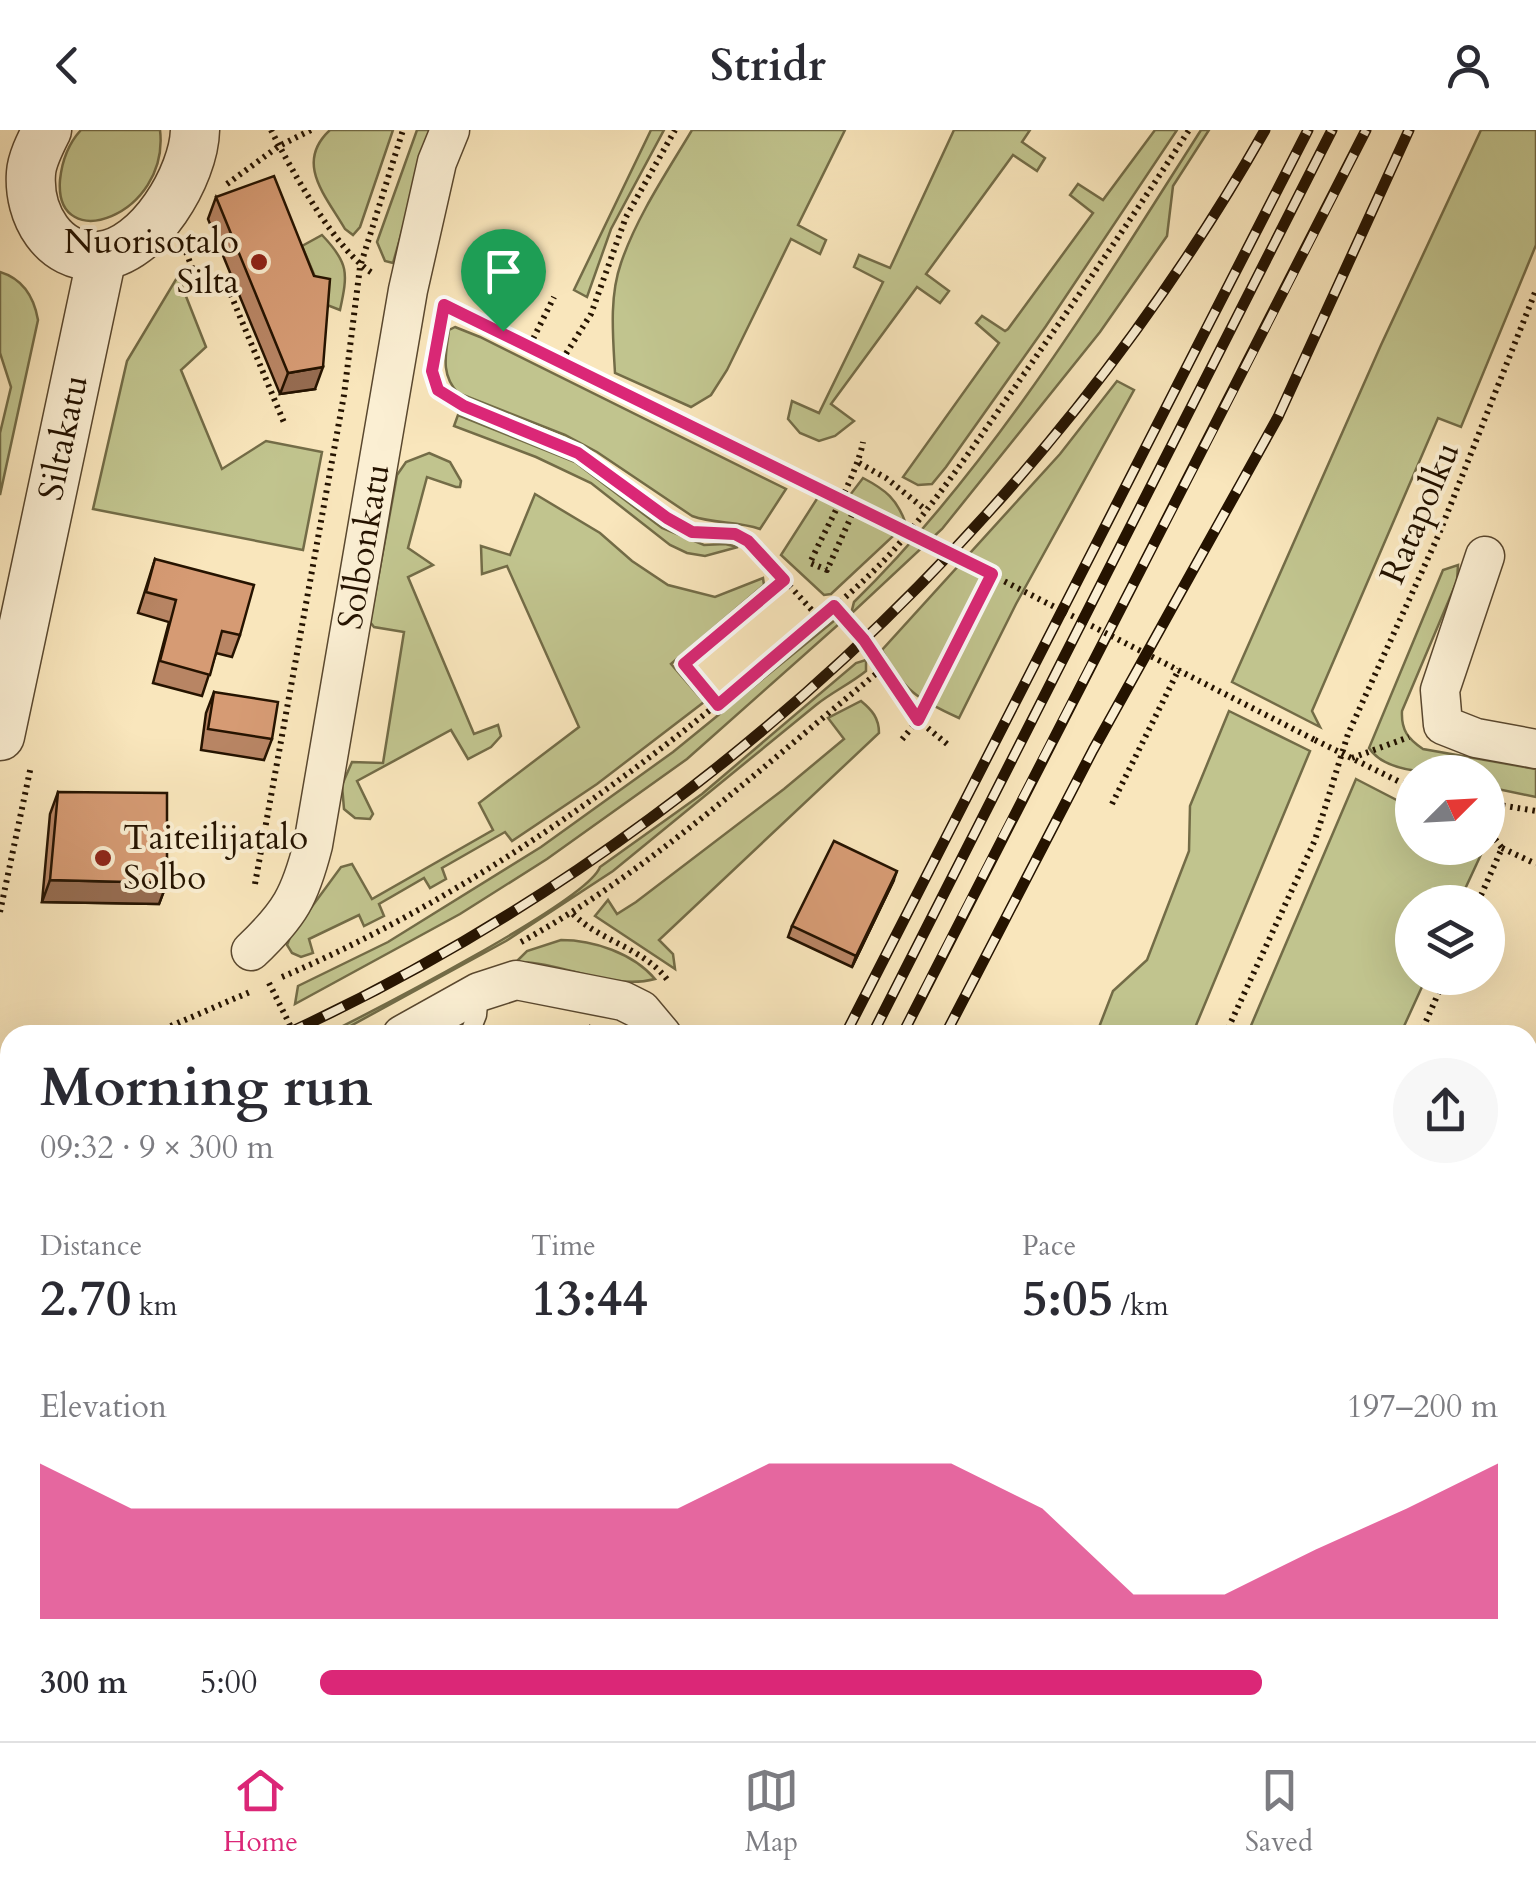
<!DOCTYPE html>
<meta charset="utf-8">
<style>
:root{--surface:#fff;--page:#f7f7f7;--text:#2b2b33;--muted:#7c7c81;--line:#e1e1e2;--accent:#db2777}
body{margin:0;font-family:Cardo,serif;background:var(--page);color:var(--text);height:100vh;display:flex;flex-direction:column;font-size:38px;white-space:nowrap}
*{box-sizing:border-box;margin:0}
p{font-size:32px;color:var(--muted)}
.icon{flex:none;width:55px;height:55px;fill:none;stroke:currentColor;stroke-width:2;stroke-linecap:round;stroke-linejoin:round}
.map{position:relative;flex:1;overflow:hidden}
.panel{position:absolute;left:0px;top:895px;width:1538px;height:718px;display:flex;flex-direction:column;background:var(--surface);border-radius:30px 30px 0 0;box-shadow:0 10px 40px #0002}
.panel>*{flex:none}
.needle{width:65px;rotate:66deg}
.fabs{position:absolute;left:1395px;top:625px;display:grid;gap:20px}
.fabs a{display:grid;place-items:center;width:110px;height:110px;border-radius:50%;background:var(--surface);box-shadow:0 10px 40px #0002;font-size:50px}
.pin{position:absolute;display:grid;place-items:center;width:85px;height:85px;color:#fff;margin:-102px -42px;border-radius:50% 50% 50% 0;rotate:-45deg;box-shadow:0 0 10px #0007}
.pin .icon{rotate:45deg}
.round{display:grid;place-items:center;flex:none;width:105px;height:105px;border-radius:52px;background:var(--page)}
.headline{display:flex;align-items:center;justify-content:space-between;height:170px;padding:0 40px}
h1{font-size:55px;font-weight:600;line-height:75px}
.figures{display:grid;grid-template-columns:repeat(3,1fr);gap:15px;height:170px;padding:10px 40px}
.figures div{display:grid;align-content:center}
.figures b{font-size:50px;font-weight:600}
.figures small{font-size:28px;font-weight:400}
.figures p{font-size:28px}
.chart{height:280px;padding:20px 40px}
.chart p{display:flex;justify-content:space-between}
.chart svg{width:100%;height:180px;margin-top:10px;fill:var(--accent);opacity:.7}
ul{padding:0 40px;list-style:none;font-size:32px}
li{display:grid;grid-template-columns:160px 120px 1fr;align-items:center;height:75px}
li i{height:25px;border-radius:12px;background:var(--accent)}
header{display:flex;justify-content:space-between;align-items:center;height:130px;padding:0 40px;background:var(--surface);font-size:45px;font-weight:600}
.menu{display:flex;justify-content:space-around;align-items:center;height:140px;border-top:2px solid var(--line);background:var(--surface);font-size:28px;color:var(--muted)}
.menu a{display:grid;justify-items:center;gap:5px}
.menu .on{color:var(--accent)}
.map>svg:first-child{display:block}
</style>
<header><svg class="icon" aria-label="back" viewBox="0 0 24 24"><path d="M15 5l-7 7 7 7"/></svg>Stridr<svg class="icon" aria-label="person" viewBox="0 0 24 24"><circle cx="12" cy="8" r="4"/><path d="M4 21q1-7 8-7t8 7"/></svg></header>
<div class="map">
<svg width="1536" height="1611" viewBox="0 0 1536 1611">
<rect width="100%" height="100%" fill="#f9e6bc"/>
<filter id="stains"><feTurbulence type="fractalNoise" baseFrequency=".002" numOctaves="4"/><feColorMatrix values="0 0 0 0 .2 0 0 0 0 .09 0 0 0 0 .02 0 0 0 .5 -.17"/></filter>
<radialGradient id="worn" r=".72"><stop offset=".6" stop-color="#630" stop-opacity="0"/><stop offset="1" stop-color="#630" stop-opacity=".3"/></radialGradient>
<g fill="#c1c48e" stroke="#736c47" stroke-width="2.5">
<path d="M81 0H160C170 86 54 127 60 50 62 31 68 14 81 0Z"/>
<path d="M330 0H393L360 97 353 105 345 99C326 66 294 33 330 0Z"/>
<polygon points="417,0 431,0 393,133 385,131 377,112"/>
<polygon points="651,0 664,0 611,99 587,167 574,160"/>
<path d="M692 0H845L798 95 826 110 820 124 791 109 727 240 711 265 691 277 615 243C613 207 609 167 621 133 637 86 667 42 692 0Z"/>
<polygon points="954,0 1030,0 1022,12 1045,28 1037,41 1013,25 926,144 949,161 940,173 917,157 831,274 854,291 835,306 819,311 800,303 788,289 792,271 819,283 883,152 854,137 859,125 890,138"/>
<polygon points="1155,0 1177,0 1046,196 946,337 932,354 918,355 903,347 999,213 976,193 982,186 1005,201 1008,199 1093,83 1070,65 1078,54 1103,70"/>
<path d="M1201 0H1209L1173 56 1167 106 1100 202 942 399 851 484 854 472C990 339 1099 160 1201 0Z"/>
<polygon points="1481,0 1536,0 1536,115 1461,297 1438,288 1312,581 1320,597 1232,552 1381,215"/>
<path d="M322 105C349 133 348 143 340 180L327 175 302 116Z"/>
<path d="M0 142C23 149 34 167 38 190L0 365V303L11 257 0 223Z"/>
<polygon points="178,146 206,217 181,240 222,339 266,311 322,322 303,420 93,379 127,231"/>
<path d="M455 197 480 207 786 359 760 399C737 391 714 394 692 386L597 322 565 305 458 263C440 244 446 224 449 200Z"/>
<path d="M1117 251 1134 260 1016 474 959 588C917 569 904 561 882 520L1060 324Z"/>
<polygon points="458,285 575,332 662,398 704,415 725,414 738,417 705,426 687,423 670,415 591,353 536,327 454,296"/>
<polygon points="429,323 450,332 461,351 460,357 456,357 427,347 408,418 433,435 408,447 474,604 498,595 501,606 491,617 468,629 451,600 357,651 373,684 370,689 355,688 344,679 342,655 352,632 383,633 404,502 374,497 370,492 397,345 406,332"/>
<path d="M863 348C886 360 897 369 906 394L831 464 824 465 781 425 822 361 844 373Z"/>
<polygon points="535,364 600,403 632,431 668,455 715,467 763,448 764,455 671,534 704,572 597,654 512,711 505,702 442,738 446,749 430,758 424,748 379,774 384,786 364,796 359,785 309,809 313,823 301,827 292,823 287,815 291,805 341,737 352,734 372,769 493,700 479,673 579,597 507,436 482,444 481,416 510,425"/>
<path d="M1458 435 1457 451 1402 581C1401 600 1408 609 1423 619L1536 639V667L1488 657V642C1455 642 1389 649 1369 618L1443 440Z"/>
<polygon points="835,490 839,494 687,629 547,729 460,784 295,874 298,856 388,812 541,717 673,622"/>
<path d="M866 530V541C850 554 832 562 816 575L613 741 506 811 334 905H325C369 883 587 772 600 737L702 664 856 533Z"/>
<path d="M861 571C872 580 879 588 879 603L659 810 673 824 675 839 595 786 608 770 617 784 636 772 784 659 844 609 828 588Z"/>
<polygon points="1229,581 1310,621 1192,905 1096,905 1113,861 1147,830 1189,721 1190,676"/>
<polygon points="1356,649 1412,678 1412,718 1484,718 1459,772 1412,772 1412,848 1426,848 1400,905 1247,905"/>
<path d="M561 810C593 810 633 823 655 849 610 861 562 831 516 832L527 821Z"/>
<polygon points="10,1132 10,1295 0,1319 0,1136"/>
<polygon points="90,1603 90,1602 177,1603 170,1611 89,1611"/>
</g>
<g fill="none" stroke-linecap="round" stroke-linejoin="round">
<defs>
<polyline id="service" points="469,905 477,885 479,863"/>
<g id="minor">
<polyline points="1485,426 1440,560 1443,595 1476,608 1536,619"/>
<path id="s1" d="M251 821C290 784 300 766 313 715L408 160 437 32 450 0"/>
<polyline points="402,905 479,862 516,850 623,871 641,880 662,905"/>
<polyline points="0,1105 10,1098"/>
<polyline points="199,1611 207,1602"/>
</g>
<g id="tertiary">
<path d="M47 0C41 12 32 29 31 43 28 84 53 129 99 126 149 122 194 45 195 0"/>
<path id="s2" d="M0 606 102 126"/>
</g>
<g id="secondary">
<polyline points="1528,1589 1536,1591"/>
<polyline points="1480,1602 1491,1611"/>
<polyline points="795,1611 799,1602"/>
</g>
</defs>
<use href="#service" stroke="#5a482f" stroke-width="21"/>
<use href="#minor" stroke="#5a482f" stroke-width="41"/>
<use href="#tertiary" stroke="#5a482f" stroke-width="51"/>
<use href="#secondary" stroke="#251300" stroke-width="56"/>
<g stroke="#251300" stroke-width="6" stroke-dasharray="2.5 5" stroke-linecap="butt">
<path d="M271 0C291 39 337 123 374 144"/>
<polyline points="227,54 279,16 311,0"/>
<polyline points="186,122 202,163 226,153 285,295"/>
<polyline points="441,173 562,230"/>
<polyline points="530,215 554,167"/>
<polyline points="433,245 438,260 464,275 578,323 667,389 692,402 735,404 749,411 819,488"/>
<polyline points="608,255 562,230 591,184 626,87 675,0"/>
<polyline points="859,333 886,348 926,380"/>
<path d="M855 378 827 440 810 433C825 399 857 345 863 312"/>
<polyline points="833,476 864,510 918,590 899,613"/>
<polyline points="718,575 684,533 784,450"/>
<polyline points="1315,610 1412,658"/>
<polyline points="947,614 918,590 992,445"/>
<polyline points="1352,628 1409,607"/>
<polyline points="1488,673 1536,681"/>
<polyline points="1112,674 1179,539"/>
<polyline points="1502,718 1536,734"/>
<polyline points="255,754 344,265 360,137 403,0"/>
<polyline points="1478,772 1502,718 1488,700"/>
<polyline points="0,782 31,636"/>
<path d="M573 784C601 812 645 818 669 852"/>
<path d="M521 812C652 740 766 633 882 539"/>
<path d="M282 847C462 770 626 653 775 526 816 491 863 456 898 415 941 365 977 311 1015 257 1074 172 1133 87 1189 0"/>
<polyline points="269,853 295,905"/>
<polyline points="150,905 252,861"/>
<polyline points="352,905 365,898"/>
<polyline points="1225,905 1315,710 1348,604 1439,404 1536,160"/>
<polyline points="1420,905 1445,848"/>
<polyline points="0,953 10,950"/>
<polyline points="0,1051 10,1047"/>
<polyline points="137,1611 141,1602"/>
<polyline points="258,1611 265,1602"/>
<polyline points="906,1611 910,1602"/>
<polyline points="1104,1611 1107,1602"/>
</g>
<use href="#service" stroke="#fbefd3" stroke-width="18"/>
<use href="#minor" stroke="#fbefd3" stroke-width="38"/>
<use href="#tertiary" stroke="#fbefd3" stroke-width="48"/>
<use href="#secondary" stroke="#fbefd3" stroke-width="52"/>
<defs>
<g id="rail">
<path d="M284 905C690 719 1045 388 1265 0"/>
<polyline points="845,905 1308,0"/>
<polyline points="872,905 1332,0"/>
<path d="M902 905C1055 602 1213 303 1366 0"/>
<polyline points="945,905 1093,620 1278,287 1409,0"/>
<polyline points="0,1014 10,1011"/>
<polyline points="481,1611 486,1602"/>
<polyline points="513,1611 517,1602"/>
<polyline points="542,1611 547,1602"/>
<polyline points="577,1611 582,1602"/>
</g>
</defs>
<use href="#rail" stroke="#251300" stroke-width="11"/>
<use href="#rail" stroke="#fbefd3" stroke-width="8" stroke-dasharray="22" stroke-linecap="butt"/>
<polyline stroke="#251300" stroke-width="6" stroke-dasharray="2.5 5" stroke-linecap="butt" points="608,255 992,445 1315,610"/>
</g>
<g fill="#b88564" stroke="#251300" stroke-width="2.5">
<polygon points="216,67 315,259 280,264 208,89"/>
<polygon points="155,429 240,505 232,527 216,523 202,566 153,553 169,492 138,483"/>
<polygon points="214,562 272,609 264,630 201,620 206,583"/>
<polygon points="58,662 167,753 159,774 42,772 50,684"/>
<polygon points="893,752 852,837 788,807 792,796"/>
<polygon points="1536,921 1536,1148 1528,1142 1528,941"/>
<polygon points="1536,1500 1536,1560 1528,1560 1528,1537"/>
<polygon points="0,1506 10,1508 10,1602 70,1602 69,1611 0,1611"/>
<polygon points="344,1602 406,1602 401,1611 361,1611"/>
</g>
<g fill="#966c51" stroke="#251300" stroke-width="2.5">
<polygon points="323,237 315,259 280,264 288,243"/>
<polygon points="897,741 893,752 852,837 856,826"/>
<polygon points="50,750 167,753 159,774 42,772"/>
<polygon points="1534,1529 1536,1529 1536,1558 1535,1560 1528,1560 1528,1545"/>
</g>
<g fill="#d69b74" stroke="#251300" stroke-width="2.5">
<polygon points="274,46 314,146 330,149 323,237 288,243 216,67"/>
<polygon points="155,429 254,455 240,505 222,501 210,545 160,531 176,470 146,462"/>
<polygon points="214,562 278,572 272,609 208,599"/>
<polygon points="58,662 167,663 167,753 50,750"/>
<polygon points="834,711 897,741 856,826 792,796"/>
<polygon points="590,896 606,905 585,905"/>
<polygon points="1536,921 1536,1109 1528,1103 1528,941"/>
<polygon points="1528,1222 1533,1224 1528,1237"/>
<polygon points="0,1506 10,1508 10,1596 0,1593"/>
<polygon points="1528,1600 1536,1602 1536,1611 1488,1611 1490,1602 1528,1602"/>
<polygon points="37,1602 70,1602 69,1610"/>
<polygon points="382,1602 403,1602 399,1611"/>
<polygon points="992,1602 1099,1602 1097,1611 989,1611"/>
<polygon points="1263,1602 1386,1602 1384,1611 1260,1611"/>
</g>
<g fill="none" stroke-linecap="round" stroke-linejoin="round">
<defs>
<polygon id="route" points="444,175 992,444 918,590 864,510 834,476 718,575 684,534 784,450 748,411 735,404 692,402 667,388 578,323 464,276 438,260 432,241"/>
</defs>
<use href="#route" stroke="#fff" stroke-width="20"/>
<use href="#route" stroke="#db2777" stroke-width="12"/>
</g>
<g fill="#8f2418" stroke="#fbefd3" stroke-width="4">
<circle cx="259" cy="132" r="10"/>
<circle cx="103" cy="728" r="10"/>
</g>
<g text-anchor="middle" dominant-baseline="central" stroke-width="8" stroke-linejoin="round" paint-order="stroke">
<g font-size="35" fill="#251300" stroke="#fbefd3" text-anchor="end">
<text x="239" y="112">Nuorisotalo<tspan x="239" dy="40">Silta</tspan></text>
<text x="123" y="708" text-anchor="start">Taiteilijatalo<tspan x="123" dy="40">Solbo</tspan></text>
</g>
<g font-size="35" fill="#251300" stroke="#fbefd3">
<text stroke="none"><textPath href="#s2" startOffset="305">Siltakatu</textPath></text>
<text transform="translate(1420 383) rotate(-67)">Ratapolku</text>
<text stroke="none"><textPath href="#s1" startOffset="428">Solbonkatu</textPath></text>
</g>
</g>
<rect width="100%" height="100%" filter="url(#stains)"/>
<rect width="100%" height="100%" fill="url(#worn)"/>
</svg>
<div class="fabs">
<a><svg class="needle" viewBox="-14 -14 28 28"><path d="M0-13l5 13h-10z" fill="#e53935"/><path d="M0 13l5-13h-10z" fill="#7c7c81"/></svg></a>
<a><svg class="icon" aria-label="layers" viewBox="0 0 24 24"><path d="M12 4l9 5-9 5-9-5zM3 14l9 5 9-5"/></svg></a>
</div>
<div class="pin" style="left:503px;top:201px;background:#1e9e55"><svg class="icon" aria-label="arrive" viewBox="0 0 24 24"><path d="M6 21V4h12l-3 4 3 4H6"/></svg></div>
<section class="panel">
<div class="headline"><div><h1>Morning run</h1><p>09:32 · 9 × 300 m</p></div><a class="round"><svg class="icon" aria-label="share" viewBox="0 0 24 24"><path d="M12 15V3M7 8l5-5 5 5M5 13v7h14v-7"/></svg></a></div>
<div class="figures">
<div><p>Distance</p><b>2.70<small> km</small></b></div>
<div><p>Time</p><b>13:44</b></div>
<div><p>Pace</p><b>5:05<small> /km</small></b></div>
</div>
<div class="chart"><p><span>Elevation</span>197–200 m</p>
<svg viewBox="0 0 160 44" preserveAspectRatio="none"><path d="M0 44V6L10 17L20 17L30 17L40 17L50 17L60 17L70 17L80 6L90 6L100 6L110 17L120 38L130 38L140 27L150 17L160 6V44z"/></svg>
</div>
<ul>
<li><b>300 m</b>5:00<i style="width:80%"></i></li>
</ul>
</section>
</div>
<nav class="menu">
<a class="on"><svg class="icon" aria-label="home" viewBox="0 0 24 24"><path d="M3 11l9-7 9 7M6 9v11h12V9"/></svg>Home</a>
<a><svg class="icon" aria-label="map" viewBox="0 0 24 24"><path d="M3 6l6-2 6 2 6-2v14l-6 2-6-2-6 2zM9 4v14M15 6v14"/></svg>Map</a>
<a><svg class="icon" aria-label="saved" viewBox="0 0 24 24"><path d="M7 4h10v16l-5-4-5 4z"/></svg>Saved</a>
</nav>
